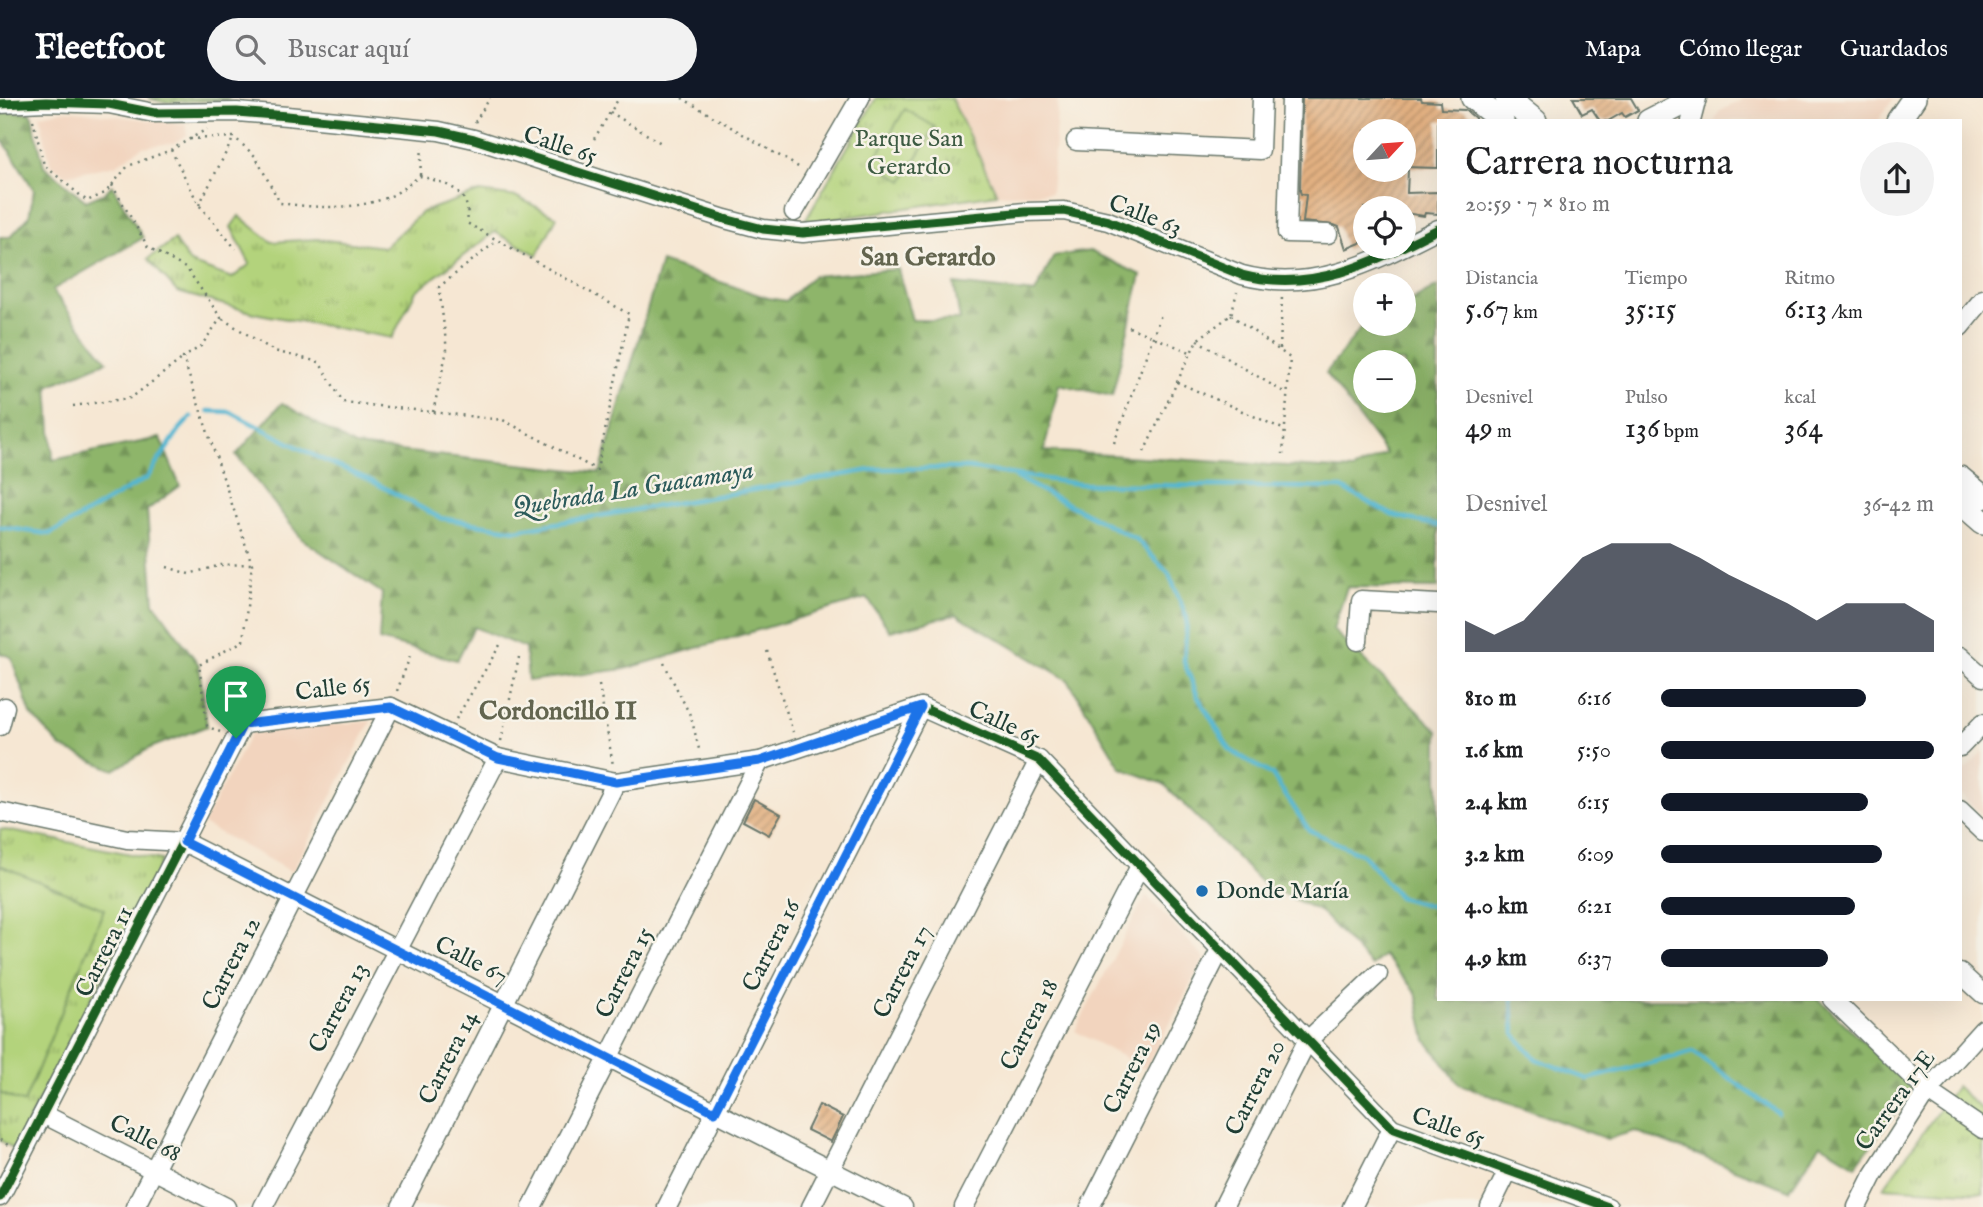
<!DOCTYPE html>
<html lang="es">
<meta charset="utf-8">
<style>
:root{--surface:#fff;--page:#f2f2f2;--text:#202124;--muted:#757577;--accent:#111827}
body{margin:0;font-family:"IM FELL English",serif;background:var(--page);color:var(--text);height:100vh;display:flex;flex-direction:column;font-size:26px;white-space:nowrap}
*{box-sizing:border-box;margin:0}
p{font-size:23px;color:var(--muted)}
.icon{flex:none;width:38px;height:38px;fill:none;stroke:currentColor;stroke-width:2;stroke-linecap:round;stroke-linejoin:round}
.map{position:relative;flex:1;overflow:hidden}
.details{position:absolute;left:1437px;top:21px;width:525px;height:882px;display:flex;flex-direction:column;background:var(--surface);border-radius:0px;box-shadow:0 7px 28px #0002}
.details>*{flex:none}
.needle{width:46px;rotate:64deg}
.controls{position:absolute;left:1353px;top:21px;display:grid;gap:14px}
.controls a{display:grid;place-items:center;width:63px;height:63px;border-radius:50%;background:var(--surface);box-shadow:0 7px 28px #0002;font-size:35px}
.pin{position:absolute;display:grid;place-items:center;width:60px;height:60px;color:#fff;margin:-72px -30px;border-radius:50% 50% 50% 0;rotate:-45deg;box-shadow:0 0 7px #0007}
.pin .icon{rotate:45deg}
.round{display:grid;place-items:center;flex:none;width:74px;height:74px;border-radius:37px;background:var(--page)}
.overview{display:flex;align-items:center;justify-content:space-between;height:119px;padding:0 28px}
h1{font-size:38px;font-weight:600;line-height:52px}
.metrics{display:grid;grid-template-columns:repeat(3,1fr);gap:10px;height:119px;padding:7px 28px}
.metrics div{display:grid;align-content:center}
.metrics b{font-size:30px;font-weight:600}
.metrics small{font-size:19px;font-weight:400}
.metrics p{font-size:19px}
.chart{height:196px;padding:14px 28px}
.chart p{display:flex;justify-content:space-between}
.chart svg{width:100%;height:126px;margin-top:7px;fill:var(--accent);opacity:.7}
ul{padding:0 28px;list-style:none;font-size:23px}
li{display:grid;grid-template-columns:112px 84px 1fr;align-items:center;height:52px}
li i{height:18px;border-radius:9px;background:var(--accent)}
header{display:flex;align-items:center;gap:42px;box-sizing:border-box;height:98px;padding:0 35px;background:var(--accent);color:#fff}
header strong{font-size:33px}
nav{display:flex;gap:38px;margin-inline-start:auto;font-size:24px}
.search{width:490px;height:63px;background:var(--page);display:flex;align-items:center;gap:18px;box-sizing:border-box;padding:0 24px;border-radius:38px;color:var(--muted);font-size:26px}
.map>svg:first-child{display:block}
</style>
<header>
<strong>Fleetfoot</strong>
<div class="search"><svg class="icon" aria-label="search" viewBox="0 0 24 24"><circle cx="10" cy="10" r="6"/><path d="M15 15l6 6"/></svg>Buscar aquí</div>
<nav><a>Mapa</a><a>Cómo llegar</a><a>Guardados</a></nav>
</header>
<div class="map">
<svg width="1983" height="1109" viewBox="0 0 1983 1109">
<defs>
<pattern id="grass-tufts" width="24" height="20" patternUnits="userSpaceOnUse" patternTransform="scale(1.75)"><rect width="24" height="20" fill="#b3d37b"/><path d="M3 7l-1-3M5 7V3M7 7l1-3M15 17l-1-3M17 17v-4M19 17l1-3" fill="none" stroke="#91ac66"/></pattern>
<pattern id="forest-firs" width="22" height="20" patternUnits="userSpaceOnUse" patternTransform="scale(1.75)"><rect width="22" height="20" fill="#8eb56b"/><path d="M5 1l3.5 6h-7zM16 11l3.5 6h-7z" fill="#739459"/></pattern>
<pattern id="building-hatch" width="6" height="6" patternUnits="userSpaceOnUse" patternTransform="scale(1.75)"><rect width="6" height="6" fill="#e2b081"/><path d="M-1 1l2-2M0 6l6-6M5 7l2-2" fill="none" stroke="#b7906a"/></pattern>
</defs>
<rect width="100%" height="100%" fill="#f7f3e8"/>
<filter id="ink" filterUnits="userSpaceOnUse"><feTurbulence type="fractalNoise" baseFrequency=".0143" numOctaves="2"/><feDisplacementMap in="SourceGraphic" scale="14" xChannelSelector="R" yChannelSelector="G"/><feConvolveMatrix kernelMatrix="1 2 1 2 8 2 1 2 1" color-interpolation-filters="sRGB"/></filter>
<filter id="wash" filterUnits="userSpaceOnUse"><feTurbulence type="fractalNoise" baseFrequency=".00686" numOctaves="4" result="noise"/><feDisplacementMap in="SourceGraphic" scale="28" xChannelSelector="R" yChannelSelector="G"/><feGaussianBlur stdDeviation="1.57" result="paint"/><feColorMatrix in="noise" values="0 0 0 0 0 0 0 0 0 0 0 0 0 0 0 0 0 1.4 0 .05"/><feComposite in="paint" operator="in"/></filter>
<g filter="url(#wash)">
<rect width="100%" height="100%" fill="#f6e7d3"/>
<g fill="#f2d4be">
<polygon points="951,0 1058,0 1051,95 997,96"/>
<polygon points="1745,0 1894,0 1878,23 1714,23 1719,14"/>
<polygon points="68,12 186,27 187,37 173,45 142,49 116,67 65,77 50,65 40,17"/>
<polygon points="371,623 292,774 203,726 251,635"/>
<polygon points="1983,653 1983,717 1960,696 1960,678"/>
<polygon points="1146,797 1204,860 1146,971 1075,933"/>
</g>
<g fill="url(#grass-tufts)" stroke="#698858" stroke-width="2">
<polygon points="148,0 229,0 227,2 163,4"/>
<polygon points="876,0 951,0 997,96 803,126"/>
<polygon points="480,94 517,99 557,119 537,157 495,134 416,193 392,240 259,216 177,194 148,161 174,142 190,165 232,180 250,166 231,129 239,118 272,144 317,141 384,149 422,114"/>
<polygon points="0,731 162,762 14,1051 0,1042"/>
<polygon points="1956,988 1983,1013 1983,1095 1884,1089"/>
</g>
<g fill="url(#forest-firs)" stroke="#567950" stroke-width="2" fill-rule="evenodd">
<polygon points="0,14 31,15 44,68 86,103 105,95 112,87 143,140 52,192 107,263 48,288 53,362 160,340 180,388 147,412 154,505 199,567 207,628 150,650 114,672 62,650 31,616 11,559 0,555 0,139 10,139 29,119 34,92 9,51 0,40"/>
<path d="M1090 153 1141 177 1112 298 1059 286 1044 353 1353 372 1386 356 1326 275 1361 230 1368 226H1404V207L1438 188V490L1347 489 1333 532 1438 633V901H1819L1913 991 1856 1067 1821 1046 1789 1092 1635 1033 1607 1041 1459 986 1426 942 1416 894 1383 857 1371 868 1321 814 1263 786 1164 686 1121 670 1068 582 956 516 890 533 867 500 625 571 528 583 525 550 474 529 457 562 379 542 382 495 302 441 236 357 282 305 355 348 600 375 661 164 768 200 786 203 813 178 898 171 912 222H960L954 186 1035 195 1054 158ZM1365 264H1404V303H1365Z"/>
</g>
<g fill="#b3d37b" stroke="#698858" stroke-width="2">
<polygon points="905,11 935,29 903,83 873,65"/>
<polygon points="0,767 104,811 24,1005 0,995"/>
</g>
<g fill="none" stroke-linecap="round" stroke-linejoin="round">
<g stroke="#53b6d1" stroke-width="4.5">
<polyline points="208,313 230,314 319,360 372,383 440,420 516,432 877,371 968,370 1079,386 1342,390 1392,417 1438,428"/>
<polyline points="1015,379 1136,441 1169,476 1187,520 1184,564 1198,599 1230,652 1272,677 1309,732 1363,757 1399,799 1438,810"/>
<polyline points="0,429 49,436 68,426 147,380 180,331 191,319"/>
<polyline points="1512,901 1514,936 1536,961 1588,981 1693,954 1778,1015"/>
</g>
</g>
<g id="blocks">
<g fill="url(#building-hatch)">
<polygon points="1302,0 1421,0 1422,3 1440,4 1441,11 1465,12 1475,20 1475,23 1438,23 1438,70 1404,69 1404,33 1365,33 1365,72 1408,72 1407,95 1438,94 1438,116 1425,115 1424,118 1404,115 1404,110 1365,110 1365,143 1346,151 1339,129 1334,127 1303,124 1306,97 1301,96 1300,93"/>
<polygon points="1573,0 1631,0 1638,12 1625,19 1622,15 1608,23 1600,23 1592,11 1582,16"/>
<polygon points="754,701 781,716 769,737 743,723"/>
<polygon points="819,1007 843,1019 831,1044 807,1032"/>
</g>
</g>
</g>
<g filter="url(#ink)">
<use href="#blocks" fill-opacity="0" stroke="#6a786c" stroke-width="2"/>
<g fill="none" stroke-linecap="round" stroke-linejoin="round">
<defs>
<g id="minor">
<polyline points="1291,0 1287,135 1328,136"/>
<path d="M0 6 46 4 109 6 154 15 237 14 287 18 439 33 474 41 725 121 763 131 803 135 1025 114 1064 113 1108 123 1242 177C1315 196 1375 163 1438 131"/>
<polyline points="1691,23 1697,0"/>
<polyline points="1076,43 1260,52 1262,0"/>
<polyline points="794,114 860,0"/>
<polyline points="1960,229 1983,201"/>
<polyline points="1358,543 1361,502 1438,506"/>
<polyline points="1960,558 1983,579"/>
<polyline points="0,628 5,609"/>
<polyline points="1960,649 1983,625"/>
<polyline points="1960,712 1983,734"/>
<polyline points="0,714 127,741 184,744 903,1109"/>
<polyline points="1960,875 1983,896"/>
<polyline points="1832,901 1927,993 1983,1031"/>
<polyline points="43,1016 226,1109"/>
<polyline points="0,1099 243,626 391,609 498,660 616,684 760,663 921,609 1039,662 1392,1030 1608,1109"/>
<polyline points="135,1109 391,609"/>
<polyline points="263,1109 498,660"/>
<polyline points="401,1109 616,684"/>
<polyline points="532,1109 760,663"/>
<polyline points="667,1109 921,609"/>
<polyline points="811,1109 1039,662"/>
<polyline points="964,1109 1140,768"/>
<polyline points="1090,1109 1220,852"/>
<polyline points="1223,1109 1307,943 1378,876"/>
<polyline points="1352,1109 1392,1030"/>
<polyline points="1490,1109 1508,1073"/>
<polyline points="1857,1109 1873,1077 1927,993 1983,931"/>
</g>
<g id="major">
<polyline points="1473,0 1502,23"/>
<polyline points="1507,0 1535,23"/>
<polyline points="1649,23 1694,0"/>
<polyline points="1898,23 1914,0"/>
<polyline points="1960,380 1983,399"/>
<polyline points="1960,404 1983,424"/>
</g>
</defs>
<use href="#minor" stroke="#6a786c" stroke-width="21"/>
<use href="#major" stroke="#6a786c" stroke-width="26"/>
<g stroke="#6a786c" stroke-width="2.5" stroke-dasharray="2 5" stroke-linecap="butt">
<polyline points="682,0 800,70"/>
<polyline points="610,14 661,45"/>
<polyline points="33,22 44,67 87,103 105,95 128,68 171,52 207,31"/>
<polyline points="475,24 490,0"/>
<path d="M190 41 234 39 255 58 280 105C316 110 358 113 393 97 402 92 411 84 420 78 448 86 472 92 467 125L629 216 597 372 503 322 343 304 319 264 274 253 221 220"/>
<polyline points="594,41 619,0"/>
<polyline points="171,52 199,107 236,151"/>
<polyline points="420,77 422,49"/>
<polyline points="112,87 148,149 187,171 221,220 201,248 183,260 252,466 243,543 199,567 207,628 220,634"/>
<polyline points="199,107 234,39"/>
<polyline points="1231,217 1290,260 1283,356"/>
<polyline points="1129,229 1190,254"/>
<polyline points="1197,242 1287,296"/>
<polyline points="1280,251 1282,198"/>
<polyline points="1177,284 1285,332"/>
<polyline points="73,308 131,300 182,261"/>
<polyline points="433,314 447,252 439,189 498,142"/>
<polyline points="1114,345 1162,214"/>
<polyline points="1144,354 1197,242 1231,217 1237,194"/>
<polyline points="167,469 189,476 221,467 252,466"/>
<polyline points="767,553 793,634"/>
<polyline points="664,565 691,619 700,655"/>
<polyline points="599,587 613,667"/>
<polyline points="397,593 411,556"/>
<polyline points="456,621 500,547"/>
<polyline points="501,643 519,559"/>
<polyline points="0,1042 8,1047"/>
</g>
<use href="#minor" stroke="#fff" stroke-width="18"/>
<use href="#major" stroke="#fff" stroke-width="23"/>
<defs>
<g id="cycleway">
<path d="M0 6 46 4 109 6 154 15 237 14 287 18 439 33 474 41 725 121 763 131 803 135 1025 114 1064 113 1108 123 1242 177C1315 196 1375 163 1438 131"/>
<polyline points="0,1099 243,626 391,609 498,660 616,684 760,663 921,609 1039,662 1392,1030 1608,1109"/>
</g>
</defs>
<use href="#cycleway" stroke="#f7f3e8" stroke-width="13"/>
<use href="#cycleway" stroke="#1b5e20" stroke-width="9"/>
</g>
</g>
<g fill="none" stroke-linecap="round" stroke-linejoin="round" filter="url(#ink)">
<defs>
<polygon id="route" points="391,609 498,660 616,684 760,663 921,609 715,1014 184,744 243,626"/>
</defs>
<use href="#route" stroke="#fff" stroke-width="14"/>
<use href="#route" stroke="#1a73e8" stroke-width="9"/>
</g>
<circle fill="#1f6fb2" stroke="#f7f3e8" stroke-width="2.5" cx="1202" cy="793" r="7"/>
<g text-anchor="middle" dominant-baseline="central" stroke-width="5" stroke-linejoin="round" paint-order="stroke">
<g font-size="24" fill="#3d5b42" stroke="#f7f3e8">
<text x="909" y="41">Parque San<tspan x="909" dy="28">Gerardo</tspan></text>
</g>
<g font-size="24" fill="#1f3d34" stroke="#f7f3e8">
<text transform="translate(560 48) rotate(18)">Calle 65</text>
<text transform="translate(1145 118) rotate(21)">Calle 63</text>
<text transform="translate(333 591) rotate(-7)">Calle 65</text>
<text transform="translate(1004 626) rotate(25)">Calle 65</text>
<text transform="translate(772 848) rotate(-63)">Carrera 16</text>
<text transform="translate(105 854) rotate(-63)">Carrera 11</text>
<text transform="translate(471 863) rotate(27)">Calle 67</text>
<text transform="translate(232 866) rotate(-63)">Carrera 12</text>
<text transform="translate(903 874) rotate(-63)">Carrera 17</text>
<text transform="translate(625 875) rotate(-63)">Carrera 15</text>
<text transform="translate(339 910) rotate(-62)">Carrera 13</text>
<text transform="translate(1030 927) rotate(-63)">Carrera 18</text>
<text transform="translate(449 960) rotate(-63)">Carrera 14</text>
<text transform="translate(1133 970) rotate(-63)">Carrera 19</text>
<text transform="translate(1256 990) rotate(-63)">Carrera 20</text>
<text transform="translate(1896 1003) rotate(-54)">Carrera 17E</text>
<text transform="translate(1448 1030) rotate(20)">Calle 65</text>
<text transform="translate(145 1041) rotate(27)">Calle 68</text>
</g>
<g font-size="24" fill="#1f3d34" stroke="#f7f3e8" text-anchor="start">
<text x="1216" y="793">Donde María</text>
</g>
<g font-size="26" font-weight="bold" fill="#63654f" stroke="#f7f3e8">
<text x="928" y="159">San Gerardo</text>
<text x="558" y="613">Cordoncillo II</text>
</g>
<g font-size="26" font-style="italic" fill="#2c5b5b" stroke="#f7f3e8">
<text transform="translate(633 391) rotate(-9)">Quebrada La Guacamaya</text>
</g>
</g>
</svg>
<div class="controls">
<a><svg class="needle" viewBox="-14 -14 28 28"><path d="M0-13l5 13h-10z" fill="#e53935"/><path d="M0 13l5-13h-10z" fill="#757577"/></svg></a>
<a><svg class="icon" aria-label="locate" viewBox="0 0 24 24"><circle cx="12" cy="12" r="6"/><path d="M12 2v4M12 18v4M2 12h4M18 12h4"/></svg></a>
<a>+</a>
<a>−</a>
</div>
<div class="pin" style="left:236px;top:640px;background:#1e9e55"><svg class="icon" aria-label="arrive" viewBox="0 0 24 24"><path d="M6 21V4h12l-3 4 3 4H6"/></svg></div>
<section class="details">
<div class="overview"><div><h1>Carrera nocturna</h1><p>20:59 · 7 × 810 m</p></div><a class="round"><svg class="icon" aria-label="share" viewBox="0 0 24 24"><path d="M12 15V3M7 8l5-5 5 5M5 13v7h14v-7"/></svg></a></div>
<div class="metrics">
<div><p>Distancia</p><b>5.67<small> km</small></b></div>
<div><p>Tiempo</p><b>35:15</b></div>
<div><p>Ritmo</p><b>6:13<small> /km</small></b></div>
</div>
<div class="metrics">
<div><p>Desnivel</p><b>49<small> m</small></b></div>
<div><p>Pulso</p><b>136<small> bpm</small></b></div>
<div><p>kcal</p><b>364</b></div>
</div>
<div class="chart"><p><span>Desnivel</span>36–42 m</p>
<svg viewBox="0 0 160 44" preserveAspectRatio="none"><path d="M0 44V33L10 38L20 33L30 22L40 11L50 6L60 6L70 6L80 11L90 17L100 22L110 27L120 33L130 27L140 27L150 27L160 33V44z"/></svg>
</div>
<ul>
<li><b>810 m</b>6:16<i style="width:75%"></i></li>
<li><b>1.6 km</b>5:50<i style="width:100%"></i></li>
<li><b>2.4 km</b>6:15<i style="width:76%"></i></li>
<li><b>3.2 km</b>6:09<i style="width:81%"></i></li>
<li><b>4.0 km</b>6:21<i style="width:71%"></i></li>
<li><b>4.9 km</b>6:37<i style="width:61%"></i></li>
</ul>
</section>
</div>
